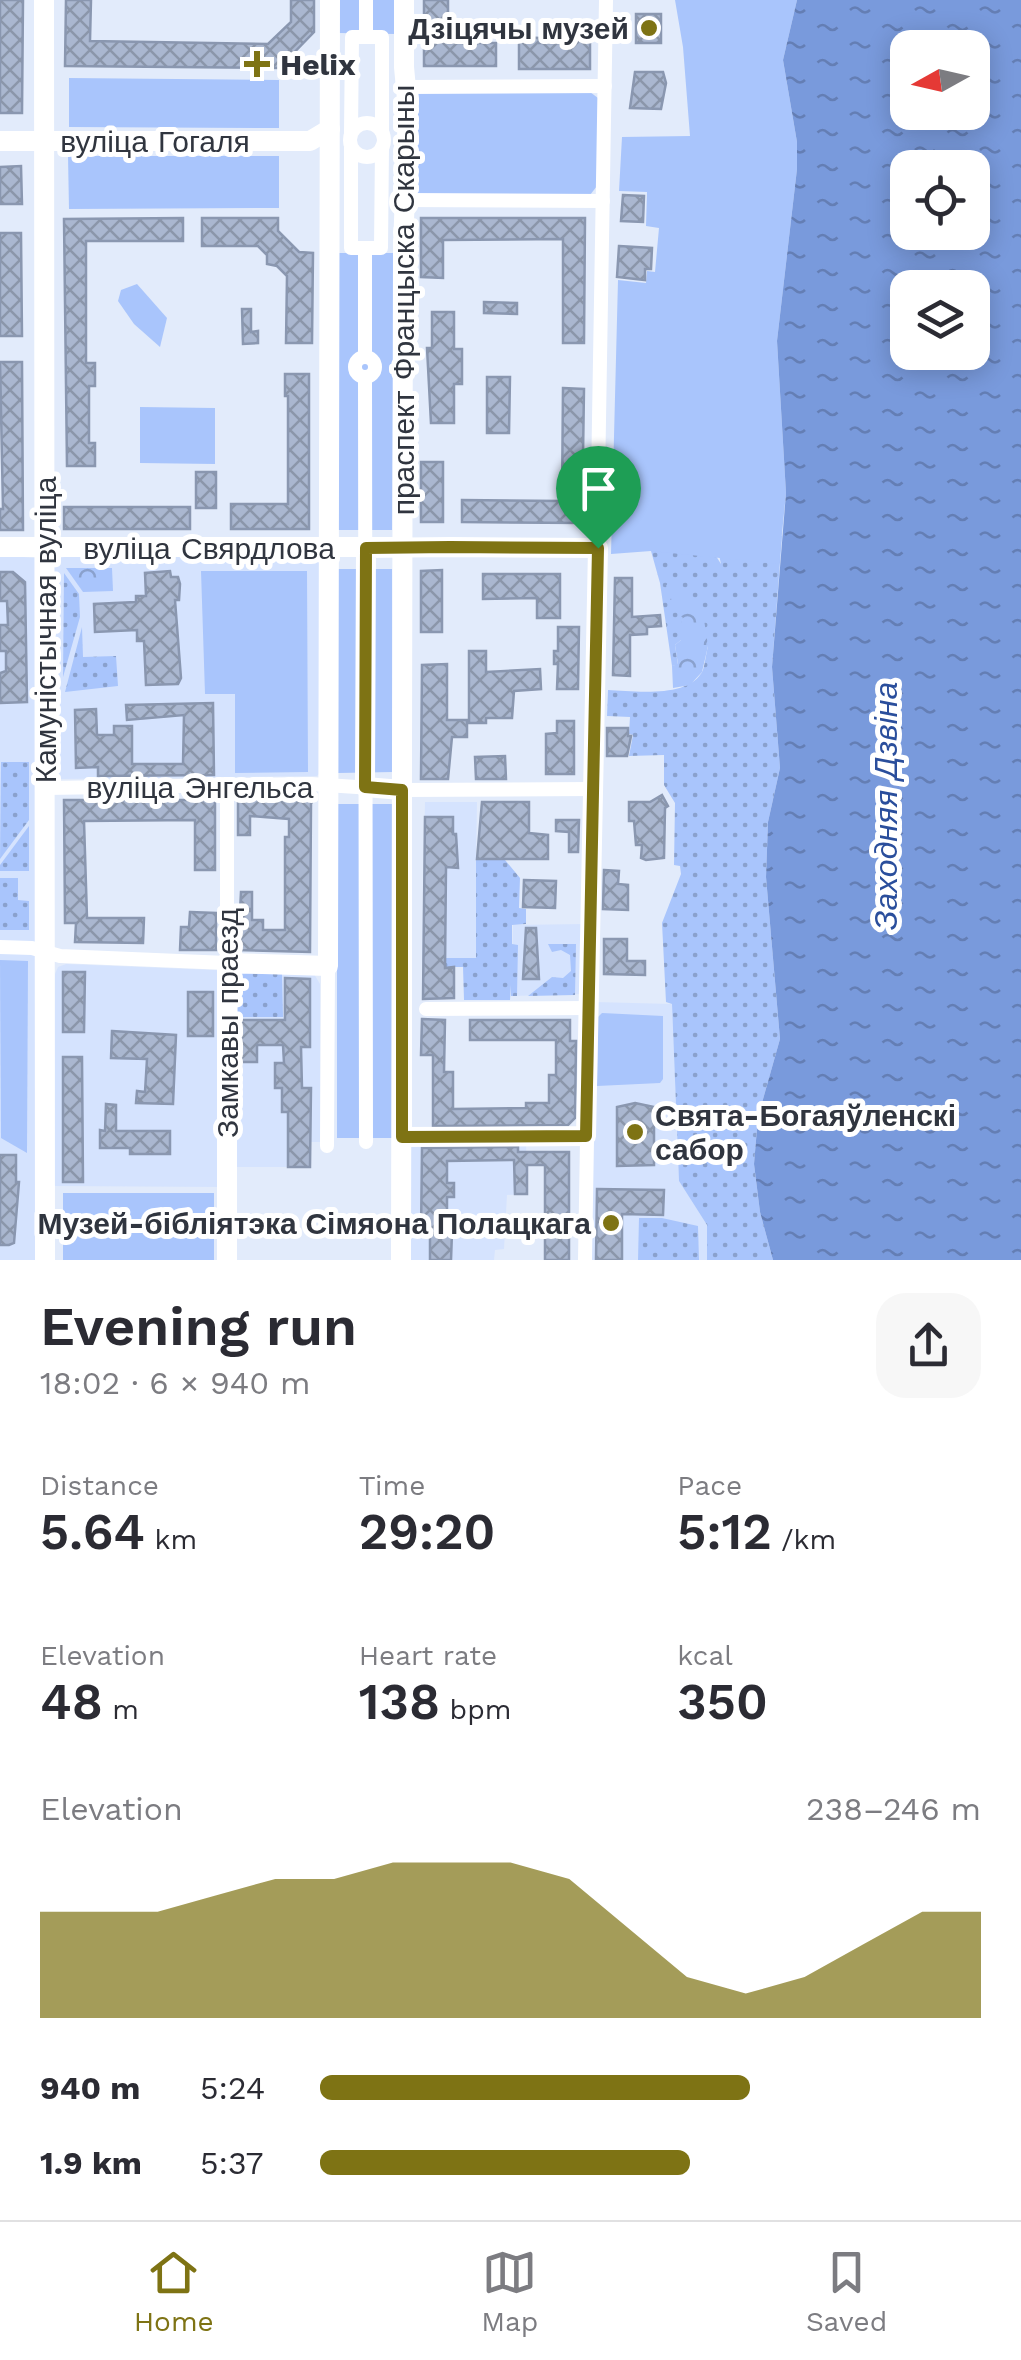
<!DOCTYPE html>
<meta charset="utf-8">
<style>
:root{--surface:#fff;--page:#f7f7f7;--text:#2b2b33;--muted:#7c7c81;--line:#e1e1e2;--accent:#7e7314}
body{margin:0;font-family:"Work Sans",sans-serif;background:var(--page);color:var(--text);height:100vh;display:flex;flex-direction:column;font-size:38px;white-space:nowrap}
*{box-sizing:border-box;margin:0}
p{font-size:32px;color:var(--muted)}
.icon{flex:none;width:55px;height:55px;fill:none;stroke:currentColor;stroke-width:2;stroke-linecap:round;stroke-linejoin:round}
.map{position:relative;height:1260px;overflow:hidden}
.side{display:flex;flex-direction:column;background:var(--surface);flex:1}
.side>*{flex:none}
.needle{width:65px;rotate:262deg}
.fabs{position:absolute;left:890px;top:30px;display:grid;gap:20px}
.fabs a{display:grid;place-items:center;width:100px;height:100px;border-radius:20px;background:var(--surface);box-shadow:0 5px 25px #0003;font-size:50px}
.pin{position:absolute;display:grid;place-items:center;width:85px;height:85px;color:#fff;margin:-102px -42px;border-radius:50% 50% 50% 0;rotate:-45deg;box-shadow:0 0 10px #0007}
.pin .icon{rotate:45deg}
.round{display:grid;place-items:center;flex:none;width:105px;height:105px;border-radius:30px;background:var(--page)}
.head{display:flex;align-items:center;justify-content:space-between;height:170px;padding:0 40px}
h1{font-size:55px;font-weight:600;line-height:75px}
.stats{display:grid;grid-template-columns:repeat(3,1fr);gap:15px;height:170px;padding:10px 40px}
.stats div{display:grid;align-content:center}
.stats b{font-size:50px;font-weight:600}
.stats small{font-size:28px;font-weight:400}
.stats p{font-size:28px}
.chart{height:280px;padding:20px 40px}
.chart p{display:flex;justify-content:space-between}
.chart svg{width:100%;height:180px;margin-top:10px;fill:var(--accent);opacity:.7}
ul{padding:0 40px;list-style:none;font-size:32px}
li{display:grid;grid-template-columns:160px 120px 1fr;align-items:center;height:75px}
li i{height:25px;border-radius:12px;background:var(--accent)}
.tabs{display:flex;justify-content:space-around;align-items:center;height:140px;border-top:2px solid var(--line);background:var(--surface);font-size:28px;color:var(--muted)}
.tabs a{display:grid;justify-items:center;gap:5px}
.tabs .on{color:var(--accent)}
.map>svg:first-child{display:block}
</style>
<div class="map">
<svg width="1021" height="1260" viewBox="0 0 1021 1260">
<defs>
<pattern id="grass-dots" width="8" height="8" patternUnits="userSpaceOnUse" patternTransform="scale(2.5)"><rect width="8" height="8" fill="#a9c5fc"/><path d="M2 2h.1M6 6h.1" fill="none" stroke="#8aa1cd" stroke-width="1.8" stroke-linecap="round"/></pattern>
<pattern id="forest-crowns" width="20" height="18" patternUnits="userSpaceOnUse" patternTransform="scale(2.5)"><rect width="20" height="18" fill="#a9c5fc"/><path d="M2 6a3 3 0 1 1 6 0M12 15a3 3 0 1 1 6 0" fill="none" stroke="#8aa1cd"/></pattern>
<pattern id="water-ripples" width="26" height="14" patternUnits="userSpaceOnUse" patternTransform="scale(2.5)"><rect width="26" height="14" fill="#799adc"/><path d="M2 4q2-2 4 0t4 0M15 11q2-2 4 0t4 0" fill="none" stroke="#647eb4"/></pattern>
<pattern id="building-cross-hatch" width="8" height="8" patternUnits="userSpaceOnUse" patternTransform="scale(2.5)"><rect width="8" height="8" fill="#aab7d0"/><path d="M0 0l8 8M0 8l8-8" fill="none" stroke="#8b96aa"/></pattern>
</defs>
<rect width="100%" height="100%" fill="#e2ebfb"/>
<g fill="#d5e3fe">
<polygon points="0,555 35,558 38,1260 0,1260"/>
<polygon points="310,556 319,561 320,567 320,773 317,776 60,779 55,776 54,566 57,559 64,557"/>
<polygon points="425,802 477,802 476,860 501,862 499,958 446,958 445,963 422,962"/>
<polygon points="585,924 584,994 511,996 513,925"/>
<polygon points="66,964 314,974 320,984 320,1142 310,1142 310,1167 219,1167 219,1187 54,1186 55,974 58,967"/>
<polygon points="594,1002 672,1004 679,1181 707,1225 707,1260 591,1260"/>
<polygon points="526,1141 527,1194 507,1195 504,1249 495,1250 494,1260 409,1260 410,1144"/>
</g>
<g fill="url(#grass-dots)">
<path d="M711 518 782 536 772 667 780 768 768 822 766 877 780 1039 758 1117 754 1164 760 1212 773 1260H707V1225L679 1181 672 1004 666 1002 662 923 681 874 680 866 674 865 675 803 664 785V755L629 756 633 735 629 734 630 717 607 716 608 690C634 691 690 699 703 670 705 663 706 654 708 646L672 595 683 618 681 640 675 645 678 665 672 666 660 583 651 551 711 548 721 564Z"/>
<polygon points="64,573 79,594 80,617 63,677"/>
<polygon points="82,627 83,657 116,656 118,686 65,692"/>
<polygon points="1,762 29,762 29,820 0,859"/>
<polygon points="29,826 29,871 0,871 0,865"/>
<polygon points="476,860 505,860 520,878 519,908 526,909 526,924 512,925 512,944 518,945 517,996 511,996 511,985 510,1000 464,1000 463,967 443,967 446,958 476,958"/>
<polygon points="0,878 18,878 18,900 29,901 29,930 0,930"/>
<polygon points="548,944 576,944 575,995 528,996 552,977 563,978 571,971 570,955 561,950 552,952"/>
<polygon points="238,974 282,974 283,1017 238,1017"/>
<polygon points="639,1218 662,1218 698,1226 699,1260 638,1260"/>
</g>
<g fill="url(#forest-crowns)">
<polygon points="66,568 112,568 113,591 83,592"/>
<polygon points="672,577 703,613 708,646 702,672 690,685 673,688 672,666 678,664 675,645 681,640 679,630 683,618 669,604 672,595 666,586"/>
</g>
<g fill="#a9c5fc">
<polygon points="339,0 395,0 395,34 339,33"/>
<polygon points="675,0 797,0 783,60 797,142 797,169 777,341 786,493 779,564 651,551 611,554 618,280 646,283 647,271 655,272 659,228 646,226 647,192 619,191 622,137 690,136 683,47"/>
<polygon points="69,78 279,80 279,128 69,127"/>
<polygon points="417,92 590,92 598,98 597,186 590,195 416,194"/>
<polygon points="68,156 279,156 279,208 69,209"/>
<polygon points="338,253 394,253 392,530 337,530"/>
<polygon points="137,284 167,318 160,347 134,324 118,301 121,290"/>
<polygon points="140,407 215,408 215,464 140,463"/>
<polygon points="338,569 392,569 393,772 338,773"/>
<polygon points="201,571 307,571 308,772 235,773 235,694 205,694"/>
<polygon points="337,804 394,804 393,1138 337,1138"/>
<polygon points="0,960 28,961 27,1153 1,1138"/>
<polygon points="602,1013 663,1016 663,1079 660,1083 597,1086 598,1017"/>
<polygon points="214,1193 214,1260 63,1260 63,1193"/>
</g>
<path fill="url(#water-ripples)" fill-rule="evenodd" d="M797 0H1021V1260H773L760 1212 754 1164 758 1117 780 1039 766 877 768 822 780 768 772 667 786 493 777 341 797 169V142L783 60ZM908 48H972V112H908ZM908 168H972V232H908ZM908 288H972V352H908Z"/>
<g fill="url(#building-cross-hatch)" stroke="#8a97b0" stroke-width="2.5">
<polygon points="0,0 23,0 22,113 0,113"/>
<polygon points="66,0 91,0 90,41 268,44 291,22 291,0 314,0 314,32 279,68 65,66"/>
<polygon points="424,0 448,0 448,43 496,43 496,66 424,66"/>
<rect x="636" y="14" width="25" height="29"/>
<polygon points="519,37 539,38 539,43 570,43 570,38 590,38 590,69 519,69"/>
<polygon points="635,72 663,72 666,83 661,109 630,108"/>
<polygon points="21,166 22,204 0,204 0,167"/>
<polygon points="623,195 644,196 643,222 621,221"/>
<polygon points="183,218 183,241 86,241 86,363 95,363 95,386 89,386 89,443 95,443 95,466 67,466 64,219"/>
<polygon points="202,218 278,218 278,231 299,252 313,253 312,343 286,343 287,276 277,266 267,264 267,255 258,246 202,246"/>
<polygon points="421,218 585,218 584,343 563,343 563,239 443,240 443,278 421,277"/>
<polygon points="0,233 21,233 22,336 0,336"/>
<polygon points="619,246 652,248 651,269 645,269 645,280 617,277"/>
<polygon points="484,302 517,303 517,314 484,313"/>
<polygon points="242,309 251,309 251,332 258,331 258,343 243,344"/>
<polygon points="432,312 454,312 454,349 462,349 462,384 454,384 454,423 431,423 427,348 432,348"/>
<polygon points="0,362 22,362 23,530 0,530 0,509 3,509"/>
<polygon points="285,374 309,374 309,529 231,529 231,504 288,504 288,396 285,396"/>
<polygon points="487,377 510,377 509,433 487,433"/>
<polygon points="563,388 584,389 582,523 462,522 462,500 562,501"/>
<rect x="421" y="462" width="22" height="60"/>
<rect x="196" y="472" width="20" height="36"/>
<rect x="64" y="507" width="126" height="22"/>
<polygon points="442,570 442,632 421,632 421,571"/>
<polygon points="170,571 171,577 178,577 180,584 179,600 175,600 181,678 178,684 146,685 144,641 137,641 137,630 95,632 94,604 136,602 136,596 146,596 145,573"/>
<polygon points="0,572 13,572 25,582 27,702 0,703 0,673 6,671 6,651 0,651 0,625 8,625 7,601 0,601"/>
<polygon points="483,574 560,574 560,618 537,618 537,598 483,599"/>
<polygon points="615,578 632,578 632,617 660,615 661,626 647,627 647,634 630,635 630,676 613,675"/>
<polygon points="558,627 579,627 578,689 557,689 558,664 554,664 554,651 558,651"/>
<polygon points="469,651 486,651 486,672 540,669 541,689 514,691 512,718 486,718 486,723 469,723"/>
<polygon points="447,664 447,720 467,720 467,737 452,737 448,779 421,779 422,665"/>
<polygon points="213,703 214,775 98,776 98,767 76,768 75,710 96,709 97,735 114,735 114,726 132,726 132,764 183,764 184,715 127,720 126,705"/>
<polygon points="557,721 574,721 574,774 546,774 546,734 557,733"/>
<polygon points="607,728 628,728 628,736 631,736 627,756 607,756"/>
<polygon points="505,756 506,779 476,779 475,757"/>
<polygon points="315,795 311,804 310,952 238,950 241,892 252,892 252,920 263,920 263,930 285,930 285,837 289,837 289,819 250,816 250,835 238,835 238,796"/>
<polygon points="662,795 668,806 665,808 664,858 646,860 641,858 642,845 636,845 634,821 629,821 629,802 650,802"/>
<polygon points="64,800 215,800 215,870 195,870 195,820 84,821 87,918 144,918 143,943 75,942 76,923 65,923"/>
<polygon points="482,802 529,802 529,833 548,835 548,859 477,859"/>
<polygon points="425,817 453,817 453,834 456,834 458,868 446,867 445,968 454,967 454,998 423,999"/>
<polygon points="556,820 579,820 578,852 569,852 569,832 556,831"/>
<polygon points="604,870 619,871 618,884 628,885 628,910 603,909"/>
<polygon points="524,880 556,881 555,908 523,907"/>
<polygon points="190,912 216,913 216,950 180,950 181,927 189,927"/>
<polygon points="526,928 536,928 539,979 523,979"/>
<polygon points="604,939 627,939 627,961 645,961 645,975 604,974"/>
<polygon points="63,972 85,972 84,1032 63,1032"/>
<polygon points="285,978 310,979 310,1047 301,1047 302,1088 311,1088 310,1167 288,1167 288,1112 282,1112 282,1088 275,1088 275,1063 284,1063 283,1045 257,1045 257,1062 241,1062 241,1020 285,1020"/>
<rect x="188" y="992" width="25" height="44"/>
<polygon points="422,1019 445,1020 444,1072 453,1072 453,1109 526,1108 526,1103 549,1103 549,1075 556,1075 556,1040 470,1040 470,1020 570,1020 570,1041 576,1041 575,1118 568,1125 433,1126 433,1055 421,1055"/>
<polygon points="112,1031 176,1035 173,1104 136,1103 137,1091 145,1092 147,1059 111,1058"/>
<polygon points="63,1057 82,1057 83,1182 63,1182"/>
<polygon points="635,1103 654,1107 654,1165 617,1166 617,1107"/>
<polygon points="106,1104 116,1105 116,1131 170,1131 170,1154 130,1154 130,1148 100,1148 100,1130 105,1131"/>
<polygon points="518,1147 518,1152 569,1152 569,1260 545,1260 545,1165 527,1165 527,1194 515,1194 514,1160 447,1161 447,1183 454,1183 454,1197 447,1197 447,1232 452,1232 451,1260 430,1260 430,1235 421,1235 422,1148"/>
<polygon points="0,1155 16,1155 16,1182 19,1182 14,1243 9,1245 0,1245"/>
<polygon points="597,1189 664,1190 663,1215 622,1214 622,1260 596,1260"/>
</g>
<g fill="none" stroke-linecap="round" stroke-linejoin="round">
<g stroke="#fff" stroke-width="14">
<polyline points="366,37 366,0"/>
<polyline points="406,87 605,86"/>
<circle cx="367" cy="140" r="17"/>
<polyline points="351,132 352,37 382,37 382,132"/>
<polyline points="351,147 351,248 381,248 382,147"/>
<polyline points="405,200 603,201"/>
<polyline points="365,356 365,248"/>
<circle cx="365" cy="367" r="10"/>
<polyline points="365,377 366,1142"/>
<polyline points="402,547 598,548"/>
<polyline points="46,788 311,784 402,790 593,789"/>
<polyline points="0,947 32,948 60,956 227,963 227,786"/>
<polyline points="426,1009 589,1008"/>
<polyline points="402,1137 586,1136"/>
<polyline points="327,1146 328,966"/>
<polyline points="585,1260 606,0"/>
</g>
<g stroke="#fff" stroke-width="20">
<polyline points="44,0 45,1260"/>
<polyline points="0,141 310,141 330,129"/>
<polyline points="0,547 402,547"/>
<polyline points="227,1260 227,963 328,966 330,0"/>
<polyline points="401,1260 403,248 408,110 404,67 404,0"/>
</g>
</g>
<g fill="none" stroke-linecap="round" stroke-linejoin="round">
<defs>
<polygon id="route" points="450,547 598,548 586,1136 402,1137 402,790 365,787 366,548"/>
</defs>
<use href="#route" stroke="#fff" stroke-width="20"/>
<use href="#route" stroke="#7e7314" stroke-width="12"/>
</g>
<g fill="#7e7314" stroke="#fff" stroke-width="4">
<circle cx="649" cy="28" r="10"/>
<path d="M252 49h10v10h10v10h-10v10h-10v-10h-10v-10h10z"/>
<circle cx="635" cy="1132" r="10"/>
<circle cx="611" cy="1223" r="10"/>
</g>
<g text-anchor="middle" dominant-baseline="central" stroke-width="10" stroke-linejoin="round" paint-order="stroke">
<g font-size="30" font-weight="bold" fill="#30353f" stroke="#fff" text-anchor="end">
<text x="629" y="28">Дзіцячы музей</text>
<text x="280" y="64" text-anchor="start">Helix</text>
<text x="655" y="1115" text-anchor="start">Свята-Богаяўленскі<tspan x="655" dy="34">сабор</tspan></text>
<text x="591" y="1223">Музей-бібліятэка Сімяона Полацкага</text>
</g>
<g font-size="30" fill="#30353f" stroke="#fff">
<text x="155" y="141">вуліца Гогаля</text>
<text transform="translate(403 300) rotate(-90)">праспект Францыска Скарыны</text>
<text x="209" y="548">вуліца Свярдлова</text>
<text transform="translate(45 630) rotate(-90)">Камуністычная вуліца</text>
<text x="200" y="787">вуліца Энгельса</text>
<text transform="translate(227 1023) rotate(-90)">Замкавы праезд</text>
</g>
<g font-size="32" font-style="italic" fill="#2a4e9c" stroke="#fff">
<text transform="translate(886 806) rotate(-90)">Заходняя Дзвіна</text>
</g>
</g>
</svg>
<div class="fabs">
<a><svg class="needle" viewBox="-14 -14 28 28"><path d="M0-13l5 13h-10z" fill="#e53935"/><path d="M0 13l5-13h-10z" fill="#7c7c81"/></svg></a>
<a><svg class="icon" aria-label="locate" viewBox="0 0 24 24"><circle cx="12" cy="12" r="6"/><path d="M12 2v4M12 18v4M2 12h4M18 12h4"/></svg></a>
<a><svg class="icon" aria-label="layers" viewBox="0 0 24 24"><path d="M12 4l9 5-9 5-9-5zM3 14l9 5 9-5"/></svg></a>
</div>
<div class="pin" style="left:598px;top:548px;background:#1e9e55"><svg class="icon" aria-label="arrive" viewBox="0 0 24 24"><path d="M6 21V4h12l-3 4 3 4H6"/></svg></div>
</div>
<section class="side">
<div class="head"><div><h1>Evening run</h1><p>18:02 · 6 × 940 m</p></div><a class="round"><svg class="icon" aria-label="share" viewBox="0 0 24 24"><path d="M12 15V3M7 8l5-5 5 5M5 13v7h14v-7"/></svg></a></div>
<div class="stats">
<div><p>Distance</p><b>5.64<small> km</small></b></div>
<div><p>Time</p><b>29:20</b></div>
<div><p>Pace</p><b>5:12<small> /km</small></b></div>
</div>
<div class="stats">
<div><p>Elevation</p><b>48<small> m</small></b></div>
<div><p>Heart rate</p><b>138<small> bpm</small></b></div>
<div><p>kcal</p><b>350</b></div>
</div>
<div class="chart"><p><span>Elevation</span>238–246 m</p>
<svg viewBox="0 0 160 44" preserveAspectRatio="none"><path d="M0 44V18L10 18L20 18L30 14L40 10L50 10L60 6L70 6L80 6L90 10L100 22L110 34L120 38L130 34L140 26L150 18L160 18V44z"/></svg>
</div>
<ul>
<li><b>940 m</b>5:24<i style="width:65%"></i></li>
<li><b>1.9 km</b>5:37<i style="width:56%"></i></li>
</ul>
</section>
<nav class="tabs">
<a class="on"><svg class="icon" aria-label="home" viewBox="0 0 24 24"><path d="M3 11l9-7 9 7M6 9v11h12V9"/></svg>Home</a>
<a><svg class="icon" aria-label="map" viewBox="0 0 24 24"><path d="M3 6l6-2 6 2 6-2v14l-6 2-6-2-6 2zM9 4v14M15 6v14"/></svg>Map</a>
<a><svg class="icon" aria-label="saved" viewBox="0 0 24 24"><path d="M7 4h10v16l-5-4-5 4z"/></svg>Saved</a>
</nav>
